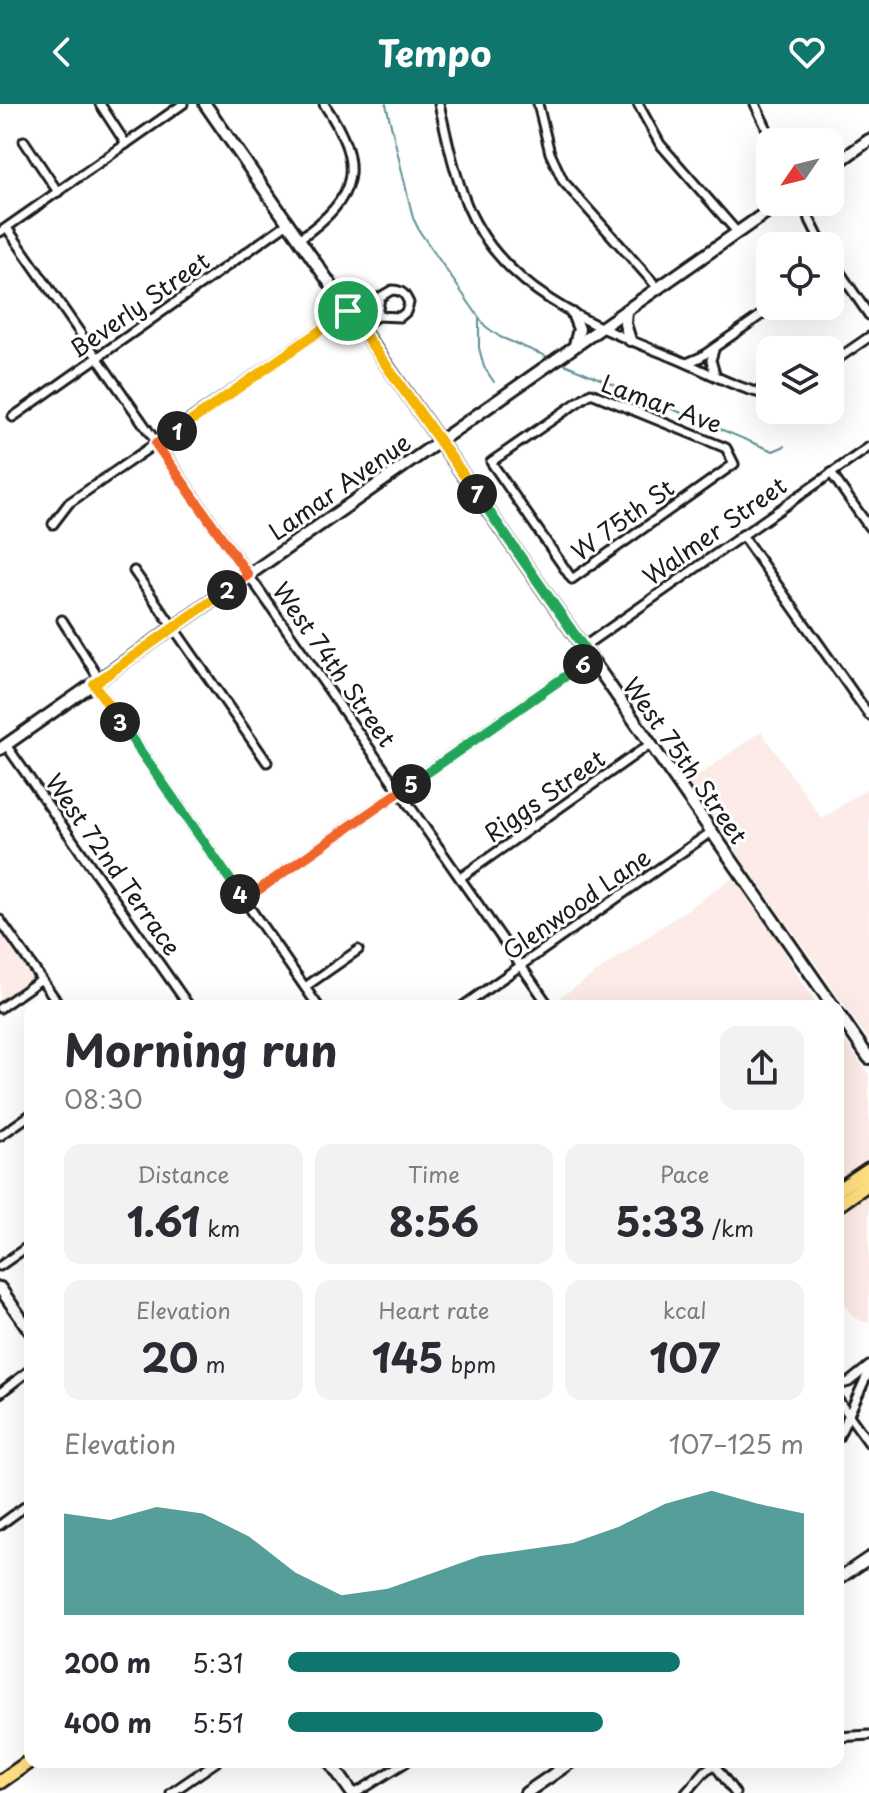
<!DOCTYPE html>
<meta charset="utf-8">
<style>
:root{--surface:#fff;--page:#f2f2f3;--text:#2b2b33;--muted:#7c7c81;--accent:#0f766e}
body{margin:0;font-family:"Playpen Sans",sans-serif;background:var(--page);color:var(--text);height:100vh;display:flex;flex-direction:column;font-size:30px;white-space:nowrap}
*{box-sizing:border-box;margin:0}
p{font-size:26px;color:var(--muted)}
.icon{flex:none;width:44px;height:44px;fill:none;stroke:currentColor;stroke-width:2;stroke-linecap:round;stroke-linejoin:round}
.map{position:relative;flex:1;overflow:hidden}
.sheet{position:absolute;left:24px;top:896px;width:820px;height:768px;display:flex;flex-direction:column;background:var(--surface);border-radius:16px;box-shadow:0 8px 32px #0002}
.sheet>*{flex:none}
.needle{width:52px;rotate:235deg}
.buttons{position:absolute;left:756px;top:24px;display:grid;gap:16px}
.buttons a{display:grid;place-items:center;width:88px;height:88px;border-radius:16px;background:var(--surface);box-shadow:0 8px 32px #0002;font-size:40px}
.pin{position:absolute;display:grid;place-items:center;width:68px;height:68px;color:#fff;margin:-34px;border:4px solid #fff;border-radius:50%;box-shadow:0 2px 8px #0007}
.km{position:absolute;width:40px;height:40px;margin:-20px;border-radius:50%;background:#222;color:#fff;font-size:22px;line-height:40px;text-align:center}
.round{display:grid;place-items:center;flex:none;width:84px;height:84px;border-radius:16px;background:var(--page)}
.head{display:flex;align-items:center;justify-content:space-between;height:136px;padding:0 40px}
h1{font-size:44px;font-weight:700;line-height:60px}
.figures{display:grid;grid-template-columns:repeat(3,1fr);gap:12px;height:136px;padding:8px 40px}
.figures div{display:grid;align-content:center;border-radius:16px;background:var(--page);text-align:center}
.figures b{font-size:40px;font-weight:700}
.figures small{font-size:22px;font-weight:400}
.figures p{font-size:22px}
.chart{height:224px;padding:16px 40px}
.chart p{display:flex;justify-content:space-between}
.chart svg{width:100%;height:144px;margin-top:8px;fill:var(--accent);opacity:.7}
ul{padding:0 40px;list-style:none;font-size:26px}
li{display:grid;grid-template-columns:128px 96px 1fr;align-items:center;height:60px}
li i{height:20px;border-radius:10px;background:var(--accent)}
header{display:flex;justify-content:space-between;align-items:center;height:104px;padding:0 40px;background:var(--accent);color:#fff;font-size:36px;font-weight:700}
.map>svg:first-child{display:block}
</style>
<header><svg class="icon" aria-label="back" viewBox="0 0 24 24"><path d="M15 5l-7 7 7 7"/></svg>Tempo<svg class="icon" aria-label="heart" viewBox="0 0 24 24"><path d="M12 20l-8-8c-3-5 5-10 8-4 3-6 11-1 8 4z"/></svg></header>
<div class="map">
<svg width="869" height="1689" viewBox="0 0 869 1689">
<rect width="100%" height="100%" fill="#fff"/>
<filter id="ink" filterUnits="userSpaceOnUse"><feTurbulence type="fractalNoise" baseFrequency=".0125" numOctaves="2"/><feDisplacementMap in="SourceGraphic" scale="16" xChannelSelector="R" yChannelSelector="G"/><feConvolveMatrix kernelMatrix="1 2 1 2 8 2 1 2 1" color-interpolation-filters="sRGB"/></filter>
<g filter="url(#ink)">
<g fill="#fcebe7">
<polygon points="761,627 822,715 869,683 869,936 688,679"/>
<polygon points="734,773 775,831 805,884 819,902 554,902 552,899"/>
<polygon points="0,820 36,876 0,901"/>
<polygon points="838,927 869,971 869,1060 838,1081"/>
<polygon points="869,1088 869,1219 854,1214 838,1191 838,1110"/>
</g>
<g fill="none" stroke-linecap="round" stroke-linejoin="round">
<g stroke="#5f9093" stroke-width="2">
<polyline points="386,0 413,114 420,128 485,222 500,233 548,253"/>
<polyline points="479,215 479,244 484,263 494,278"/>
<polyline points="562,259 773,347 785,342"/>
</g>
<defs>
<g id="street">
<polyline points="100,0 126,40"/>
<path d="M439 0C447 34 454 69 467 101 502 185 588 220 667 251 699 263 737 286 770 291"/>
<polyline points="538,0 550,49 563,77 658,184"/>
<polyline points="638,0 660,40 737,128"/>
<polyline points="755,0 773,38"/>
<polyline points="24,37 58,88"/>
<polyline points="801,98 823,142"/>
<polyline points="7,124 549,902"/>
<polyline points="0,128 183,0"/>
<path d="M299 135C359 93 365 61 324 0"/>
<polyline points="830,154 869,211"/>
<path d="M392 186C402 186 405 190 409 199L406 208 400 213 377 212 380 193Z"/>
<polyline points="360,224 377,212"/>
<polyline points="714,246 711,256 715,270"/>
<polyline points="687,259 701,253 774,202"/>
<polyline points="830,260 869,233"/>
<polygon points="591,289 726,344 734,360 572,475 491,358"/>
<polyline points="13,313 288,119"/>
<polyline points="831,369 869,423"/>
<polyline points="53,420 69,399 348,207"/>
<polyline points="742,431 869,611"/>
<polyline points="134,467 267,658"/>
<polyline points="62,516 100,576"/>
<polyline points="583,543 869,343"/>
<polyline points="94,580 318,902"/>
<polyline points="6,641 189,902"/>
<polyline points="460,774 650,640"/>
<polyline points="244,796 591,554"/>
<polyline points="0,816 60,902"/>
<polyline points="305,883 358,846"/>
<polyline points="463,902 711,728"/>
<polyline points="0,904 40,876"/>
<polyline points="0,1032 30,1011"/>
<polyline points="0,1162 30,1141"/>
<polyline points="838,1281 849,1278 869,1262"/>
<polyline points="0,1289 30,1266"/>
<polyline points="838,1296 869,1339"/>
<polyline points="838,1334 869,1267"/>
<polyline points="0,1421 30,1399"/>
<polyline points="838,1633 869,1631"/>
<polyline points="714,1660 735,1689"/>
<polyline points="171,1689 216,1658"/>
<polyline points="356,1689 406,1658"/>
<polyline points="686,1689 706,1666 719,1658"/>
</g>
<g id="secondary">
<polyline points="205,0 833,902"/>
<polyline points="830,64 869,36"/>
<polyline points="626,206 625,220 630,236"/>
<polyline points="573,210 579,225 575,241"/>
<polyline points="0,645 781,98"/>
<polyline points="838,909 869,954"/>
<polyline points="0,1184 30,1227"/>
<polyline points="838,1475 869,1454"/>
<polyline points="330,1658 352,1689"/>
<polyline points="526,1689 571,1658"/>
</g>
<g id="primary">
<polyline points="838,1086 869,1065"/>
<polyline points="838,1101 869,1079"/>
<polyline points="0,1678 30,1657"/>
</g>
</defs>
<use href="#street" stroke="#1c1c1c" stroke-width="13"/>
<use href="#secondary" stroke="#1c1c1c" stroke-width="16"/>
<use href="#primary" stroke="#1c1c1c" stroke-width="18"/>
<use href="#street" stroke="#fff" stroke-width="7"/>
<use href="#secondary" stroke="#fff" stroke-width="10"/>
<use href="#primary" stroke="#ffdf80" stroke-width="12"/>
</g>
</g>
<g fill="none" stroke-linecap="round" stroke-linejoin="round" filter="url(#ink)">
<defs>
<polyline id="split-1" points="177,327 348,207"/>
<polyline id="split-2" points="177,327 156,340 248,471 227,486"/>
<polyline id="split-3" points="120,618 94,580 227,486"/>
<polyline id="split-4" points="120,618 240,790"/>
<polyline id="split-5" points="240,790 244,796 411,680"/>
<polyline id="split-6" points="411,680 583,560"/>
<polyline id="split-7" points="477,390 591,554 583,560"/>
<polyline id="split-8" points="348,207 477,390"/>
</defs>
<use href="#split-1" stroke="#fff" stroke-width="16"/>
<use href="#split-2" stroke="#fff" stroke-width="16"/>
<use href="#split-3" stroke="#fff" stroke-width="16"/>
<use href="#split-4" stroke="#fff" stroke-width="16"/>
<use href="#split-5" stroke="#fff" stroke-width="16"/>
<use href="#split-6" stroke="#fff" stroke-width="16"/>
<use href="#split-7" stroke="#fff" stroke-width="16"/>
<use href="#split-8" stroke="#fff" stroke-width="16"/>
<use href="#split-1" stroke="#f5b400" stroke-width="10"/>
<use href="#split-2" stroke="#f0652b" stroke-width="10"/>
<use href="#split-3" stroke="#f5b400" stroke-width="10"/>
<use href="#split-4" stroke="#22a559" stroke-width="10"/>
<use href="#split-5" stroke="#f0652b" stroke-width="10"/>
<use href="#split-6" stroke="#22a559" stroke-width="10"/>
<use href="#split-7" stroke="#22a559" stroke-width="10"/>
<use href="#split-8" stroke="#f5b400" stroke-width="10"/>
</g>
<g text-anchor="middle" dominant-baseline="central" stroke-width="6" stroke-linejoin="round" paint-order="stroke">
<g font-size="24" fill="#1c1c1c" stroke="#fff">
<text transform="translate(139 200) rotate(-35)">Beverly Street</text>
<text transform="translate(662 299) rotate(20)">Lamar Ave</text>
<text transform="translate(339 382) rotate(-35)">Lamar Avenue</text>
<text transform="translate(622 415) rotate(-36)">W 75th St</text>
<text transform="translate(714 426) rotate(-35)">Walmer Street</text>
<text transform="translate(335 560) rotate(55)">West 74th Street</text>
<text transform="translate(686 656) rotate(55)">West 75th Street</text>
<text transform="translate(544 691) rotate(-35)">Riggs Street</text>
<text transform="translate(114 760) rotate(55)">West 72nd Terrace</text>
<text transform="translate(576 799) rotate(-35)">Glenwood Lane</text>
</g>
</g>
</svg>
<div class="buttons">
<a><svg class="needle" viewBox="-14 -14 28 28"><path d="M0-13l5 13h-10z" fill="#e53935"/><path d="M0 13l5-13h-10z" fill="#7c7c81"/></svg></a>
<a><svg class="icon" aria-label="locate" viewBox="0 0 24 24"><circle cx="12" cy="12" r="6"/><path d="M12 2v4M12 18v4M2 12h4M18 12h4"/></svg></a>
<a><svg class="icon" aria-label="layers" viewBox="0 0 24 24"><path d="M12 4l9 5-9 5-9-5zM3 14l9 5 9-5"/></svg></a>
</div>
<div class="pin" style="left:348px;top:207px;background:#1e9e55"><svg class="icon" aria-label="arrive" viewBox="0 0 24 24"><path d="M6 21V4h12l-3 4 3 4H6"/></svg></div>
<b class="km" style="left:177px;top:327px">1</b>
<b class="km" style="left:227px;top:486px">2</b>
<b class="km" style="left:120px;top:618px">3</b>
<b class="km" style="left:240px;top:790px">4</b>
<b class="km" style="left:411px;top:680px">5</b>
<b class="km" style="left:583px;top:560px">6</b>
<b class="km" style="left:477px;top:390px">7</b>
<section class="sheet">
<div class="head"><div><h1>Morning run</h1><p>08:30</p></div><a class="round"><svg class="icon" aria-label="share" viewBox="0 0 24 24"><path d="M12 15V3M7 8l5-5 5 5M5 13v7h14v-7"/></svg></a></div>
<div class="figures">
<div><p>Distance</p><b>1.61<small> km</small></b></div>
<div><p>Time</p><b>8:56</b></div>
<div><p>Pace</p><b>5:33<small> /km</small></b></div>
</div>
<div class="figures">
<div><p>Elevation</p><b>20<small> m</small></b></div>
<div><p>Heart rate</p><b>145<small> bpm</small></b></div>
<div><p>kcal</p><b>107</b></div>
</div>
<div class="chart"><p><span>Elevation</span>107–125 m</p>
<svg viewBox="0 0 160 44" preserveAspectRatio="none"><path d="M0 44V13L10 15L20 11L30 13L40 20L50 31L60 38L70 36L80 31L90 26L100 24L110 22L120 17L130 10L140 6L150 10L160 13V44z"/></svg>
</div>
<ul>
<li><b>200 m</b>5:31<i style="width:76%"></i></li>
<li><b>400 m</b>5:51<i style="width:61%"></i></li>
</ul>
</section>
</div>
